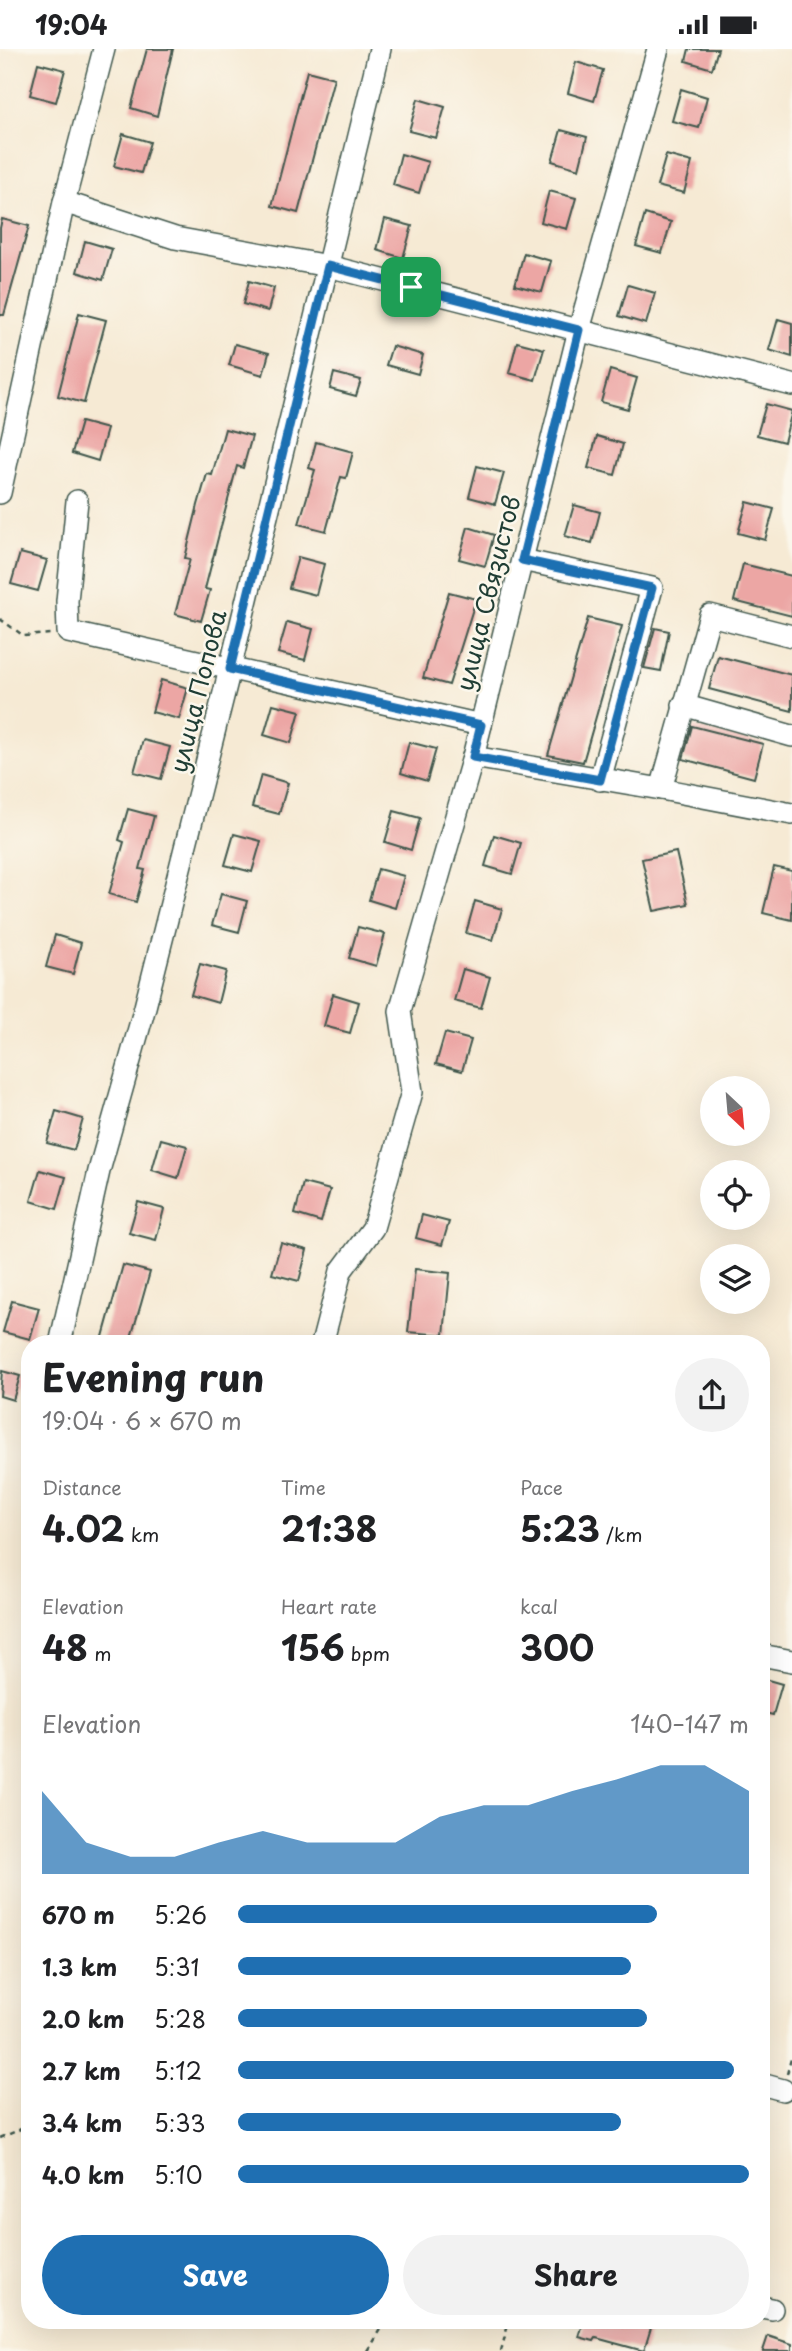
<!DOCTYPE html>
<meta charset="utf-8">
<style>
:root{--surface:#fff;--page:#f2f2f2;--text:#202124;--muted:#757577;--accent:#1f6fb2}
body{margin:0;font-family:"Playpen Sans",sans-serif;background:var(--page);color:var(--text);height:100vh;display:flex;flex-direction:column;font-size:26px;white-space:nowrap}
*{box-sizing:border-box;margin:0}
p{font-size:23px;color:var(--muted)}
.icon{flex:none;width:38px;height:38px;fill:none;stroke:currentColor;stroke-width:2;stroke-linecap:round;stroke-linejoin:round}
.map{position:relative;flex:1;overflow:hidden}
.side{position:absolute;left:21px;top:1286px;width:749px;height:994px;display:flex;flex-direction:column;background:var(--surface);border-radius:28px;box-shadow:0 7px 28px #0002}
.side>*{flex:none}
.needle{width:46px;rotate:154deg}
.tools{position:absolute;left:700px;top:1027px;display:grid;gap:14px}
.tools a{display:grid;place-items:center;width:70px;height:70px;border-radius:50%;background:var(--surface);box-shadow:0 7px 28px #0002;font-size:35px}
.pin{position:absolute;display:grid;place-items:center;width:60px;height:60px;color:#fff;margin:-30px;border-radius:14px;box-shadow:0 4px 10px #0006}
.round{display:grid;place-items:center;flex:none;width:74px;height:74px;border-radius:37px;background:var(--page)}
.headline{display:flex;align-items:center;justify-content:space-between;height:119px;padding:0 21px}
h1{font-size:38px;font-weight:700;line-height:52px}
.figures{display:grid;grid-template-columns:repeat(3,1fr);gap:10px;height:119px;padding:7px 21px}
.figures div{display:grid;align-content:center}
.figures b{font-size:35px;font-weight:700}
.figures small{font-size:19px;font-weight:400}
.figures p{font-size:19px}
.chart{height:196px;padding:14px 21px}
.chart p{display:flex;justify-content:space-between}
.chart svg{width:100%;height:126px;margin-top:7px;fill:var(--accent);opacity:.7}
.cta{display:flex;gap:14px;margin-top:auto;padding:14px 21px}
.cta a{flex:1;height:80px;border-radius:42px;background:var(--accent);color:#fff;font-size:28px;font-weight:700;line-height:80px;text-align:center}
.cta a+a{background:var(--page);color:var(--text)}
ul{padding:0 21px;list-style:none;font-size:23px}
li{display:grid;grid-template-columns:112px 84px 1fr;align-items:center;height:52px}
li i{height:18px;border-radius:9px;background:var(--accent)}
.status{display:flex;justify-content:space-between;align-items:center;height:49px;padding:0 35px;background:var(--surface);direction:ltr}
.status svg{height:19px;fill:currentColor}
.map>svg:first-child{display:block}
</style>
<div class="status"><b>19:04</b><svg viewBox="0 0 49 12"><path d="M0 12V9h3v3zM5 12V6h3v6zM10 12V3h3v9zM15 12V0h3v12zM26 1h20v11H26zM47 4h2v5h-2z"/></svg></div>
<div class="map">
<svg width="792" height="2302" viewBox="0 0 792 2302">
<rect width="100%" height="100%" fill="#fbf7ec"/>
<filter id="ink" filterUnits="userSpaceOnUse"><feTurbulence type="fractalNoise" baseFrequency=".0143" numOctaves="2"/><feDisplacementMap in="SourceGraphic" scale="14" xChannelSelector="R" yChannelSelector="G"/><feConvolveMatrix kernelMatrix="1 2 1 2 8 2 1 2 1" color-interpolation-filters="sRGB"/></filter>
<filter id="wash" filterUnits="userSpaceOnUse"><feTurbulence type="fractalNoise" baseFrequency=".00686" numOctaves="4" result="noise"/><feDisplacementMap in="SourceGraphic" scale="28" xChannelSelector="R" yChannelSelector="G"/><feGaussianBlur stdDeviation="1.57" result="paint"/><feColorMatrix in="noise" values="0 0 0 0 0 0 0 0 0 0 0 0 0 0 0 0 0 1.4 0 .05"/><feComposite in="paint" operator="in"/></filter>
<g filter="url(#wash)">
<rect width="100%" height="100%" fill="#f6ead4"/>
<g id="blocks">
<g fill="#eca6a4">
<polygon points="147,0 173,0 157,67 131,59"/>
<polygon points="689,0 718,0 712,20 686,12"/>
<polygon points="576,13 603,21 594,52 568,44"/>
<polygon points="38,14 65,21 56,53 30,46"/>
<polygon points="307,22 334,29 298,164 272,157"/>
<polygon points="681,40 707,48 699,79 672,72"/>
<polygon points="418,50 445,58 436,89 409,82"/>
<polygon points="561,81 587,88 579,120 552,112"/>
<polygon points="123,85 150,93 141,124 114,117"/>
<polygon points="401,105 428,113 419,144 393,136"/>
<polygon points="666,106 692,113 684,144 657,137"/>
<polygon points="549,142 576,149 567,180 541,173"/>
<polygon points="645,165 671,173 662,204 636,197"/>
<polygon points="2,170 29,177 4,266 0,266 0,179"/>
<polygon points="385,170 412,177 403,209 377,201"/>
<polygon points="85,192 112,200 103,231 77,223"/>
<polygon points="524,204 551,212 542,243 515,236"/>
<polygon points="249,232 274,239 268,262 243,255"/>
<polygon points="628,236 655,244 646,275 619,267"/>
<polygon points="79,264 106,271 84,354 58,347"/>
<polygon points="778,270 792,274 792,308 769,301"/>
<polygon points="517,293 544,300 535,331 509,324"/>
<polygon points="235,295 269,304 263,326 229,316"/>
<polygon points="392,297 423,306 418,325 386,316"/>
<polygon points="610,321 637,329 628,360 601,353"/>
<polygon points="334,324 361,331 356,347 330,340"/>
<polygon points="766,355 792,362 784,393 757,386"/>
<polygon points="81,373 107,380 98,412 72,404"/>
<polygon points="225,380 252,387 243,419 237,417 219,485 205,540 210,541 201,572 175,565 190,510 185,509 198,456 207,425 212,426"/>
<polygon points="597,387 623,395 615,426 588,419"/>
<polygon points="316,393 353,403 346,429 341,428 326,482 299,475 315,421 309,419"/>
<polygon points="477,417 504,424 495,455 469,448"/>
<polygon points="747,453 774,460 765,491 738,484"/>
<polygon points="574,456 600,463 592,494 565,487"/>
<polygon points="468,478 494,486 485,517 459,510"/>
<polygon points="20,504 47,511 38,542 11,535"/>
<polygon points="298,508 324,515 316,546 289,539"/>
<polygon points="743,515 792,527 792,567 734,552"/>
<polygon points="449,543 476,550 449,636 423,629"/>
<polygon points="588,569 622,577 583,713 548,706"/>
<polygon points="287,573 313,580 305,611 278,604"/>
<polygon points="655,579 669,582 661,622 644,619"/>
<polygon points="718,607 792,626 792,662 709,640"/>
<polygon points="161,631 188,639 179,670 152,663"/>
<polygon points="273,655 300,662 291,694 264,686"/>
<polygon points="692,677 763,695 754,729 683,710"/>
<polygon points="143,691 170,698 161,730 134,723"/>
<polygon points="409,693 436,700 427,732 401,724"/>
<polygon points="261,726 288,734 279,765 252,758"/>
<polygon points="128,760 154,767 140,820 145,821 136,853 109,845 124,793 119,791"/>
<polygon points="394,762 420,769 411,801 385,793"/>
<polygon points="234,785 261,792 252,823 225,816"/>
<polygon points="494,786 521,794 512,825 485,817"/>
<polygon points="676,803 688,855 654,862 642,810"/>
<polygon points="774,818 792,822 792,871 763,864"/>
<polygon points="378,820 404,827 395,859 369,851"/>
<polygon points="221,845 247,852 239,883 212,876"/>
<polygon points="475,852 502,860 493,891 466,884"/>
<polygon points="358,878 385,885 376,917 349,909"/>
<polygon points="55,886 81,894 73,925 46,918"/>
<polygon points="200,915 226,922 218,954 191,946"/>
<polygon points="463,920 490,928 481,959 454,952"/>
<polygon points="333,945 359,953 350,984 324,977"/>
<polygon points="445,984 471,991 462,1022 436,1015"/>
<polygon points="56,1062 83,1070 74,1101 47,1094"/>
<polygon points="161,1090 187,1097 178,1129 152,1121"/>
<polygon points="40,1121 66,1128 57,1160 31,1152"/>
<polygon points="303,1134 330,1141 321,1173 295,1165"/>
<polygon points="138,1153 164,1160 156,1191 129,1184"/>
<polygon points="422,1166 449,1173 442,1196 416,1189"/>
<polygon points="281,1194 307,1201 299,1232 272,1225"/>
<polygon points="123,1216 150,1223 141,1255 129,1295 101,1295"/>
<polygon points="415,1220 450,1224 444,1286 408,1283"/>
<polygon points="12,1252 39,1259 30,1290 3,1283"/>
<polygon points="2,1322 20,1327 13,1351 0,1347"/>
<polygon points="761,1629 782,1635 773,1666 761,1663"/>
<polygon points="584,2272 599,2272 623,2278 624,2272 653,2272 644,2302 596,2289 594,2292 579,2288"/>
<polygon points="768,2287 792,2295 792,2302 763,2302"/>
</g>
</g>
</g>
<g filter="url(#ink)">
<use href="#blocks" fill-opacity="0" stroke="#3f574c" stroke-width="2"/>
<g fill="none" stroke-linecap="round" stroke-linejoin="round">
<defs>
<g id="minor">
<polyline points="64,153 175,189 328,217 792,336"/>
<polyline points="0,444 64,153 104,0"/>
<polyline points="77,452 67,552 68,583 481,676"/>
<polyline points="522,511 652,539 600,731"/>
<polyline points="683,656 792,687"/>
<polyline points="473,708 661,740 792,765"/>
<polyline points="661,740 710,566 792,587"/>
<polyline points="60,1295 99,1122 145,958 230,620 380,0"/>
<polyline points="322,1295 341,1222 373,1179 412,1043 400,962 473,708 579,281 658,0"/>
<polyline points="761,1606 792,1612"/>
<polyline points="761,2035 783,2041"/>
<polyline points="761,2258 772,2260"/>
</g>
</defs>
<use href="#minor" stroke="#3f574c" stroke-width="24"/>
<g stroke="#3f574c" stroke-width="2.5" stroke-dasharray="5 5" stroke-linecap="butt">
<polyline points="0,570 24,587 51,585"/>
<polyline points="787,2025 792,2006"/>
<polyline points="0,2089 30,2076"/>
<polyline points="368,2302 386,2272"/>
<polyline points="501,2302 509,2272"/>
</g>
<use href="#minor" stroke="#fff" stroke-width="21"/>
</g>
</g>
<g fill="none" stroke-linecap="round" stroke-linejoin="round" filter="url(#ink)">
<defs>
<polygon id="route" points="328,217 579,281 522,511 652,539 600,731 473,708 481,676 230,620"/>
</defs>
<use href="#route" stroke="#fff" stroke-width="14"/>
<use href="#route" stroke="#1f6fb2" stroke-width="9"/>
</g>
<g text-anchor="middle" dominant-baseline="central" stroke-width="5" stroke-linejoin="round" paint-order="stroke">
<g font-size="24" fill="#1f3d34" stroke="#fbf7ec">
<text transform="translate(487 544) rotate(-76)">улица Связистов</text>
<text transform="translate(197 642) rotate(-76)">улица Попова</text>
</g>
</g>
</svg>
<div class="tools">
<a><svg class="needle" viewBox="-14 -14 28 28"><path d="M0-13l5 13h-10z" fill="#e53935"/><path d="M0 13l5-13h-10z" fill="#757577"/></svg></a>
<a><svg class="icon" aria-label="locate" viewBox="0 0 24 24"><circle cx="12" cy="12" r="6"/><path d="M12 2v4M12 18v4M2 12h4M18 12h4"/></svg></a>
<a><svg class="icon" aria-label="layers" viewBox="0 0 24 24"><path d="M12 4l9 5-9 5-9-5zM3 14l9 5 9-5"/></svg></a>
</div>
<div class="pin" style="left:411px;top:238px;background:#1e9e55"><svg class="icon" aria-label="arrive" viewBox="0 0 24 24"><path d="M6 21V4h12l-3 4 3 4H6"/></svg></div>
<section class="side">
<div class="headline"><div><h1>Evening run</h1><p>19:04 · 6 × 670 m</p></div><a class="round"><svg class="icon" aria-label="share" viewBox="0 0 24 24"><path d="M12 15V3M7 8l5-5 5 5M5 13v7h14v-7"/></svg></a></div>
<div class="figures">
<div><p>Distance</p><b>4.02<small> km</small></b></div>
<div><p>Time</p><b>21:38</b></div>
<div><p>Pace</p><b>5:23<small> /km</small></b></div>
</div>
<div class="figures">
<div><p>Elevation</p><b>48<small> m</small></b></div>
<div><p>Heart rate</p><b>156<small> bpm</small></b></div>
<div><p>kcal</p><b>300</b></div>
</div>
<div class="chart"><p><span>Elevation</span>140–147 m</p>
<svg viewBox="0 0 160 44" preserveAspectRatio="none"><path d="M0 44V15L10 33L20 38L30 38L40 33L50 29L60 33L70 33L80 33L90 24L100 20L110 20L120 15L130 11L140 6L150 6L160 15V44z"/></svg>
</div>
<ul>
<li><b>670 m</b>5:26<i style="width:82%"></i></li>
<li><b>1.3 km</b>5:31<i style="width:77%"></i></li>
<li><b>2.0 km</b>5:28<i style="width:80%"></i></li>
<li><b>2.7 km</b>5:12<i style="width:97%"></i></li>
<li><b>3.4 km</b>5:33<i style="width:75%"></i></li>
<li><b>4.0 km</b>5:10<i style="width:100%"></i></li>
</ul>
<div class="cta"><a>Save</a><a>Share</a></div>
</section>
</div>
